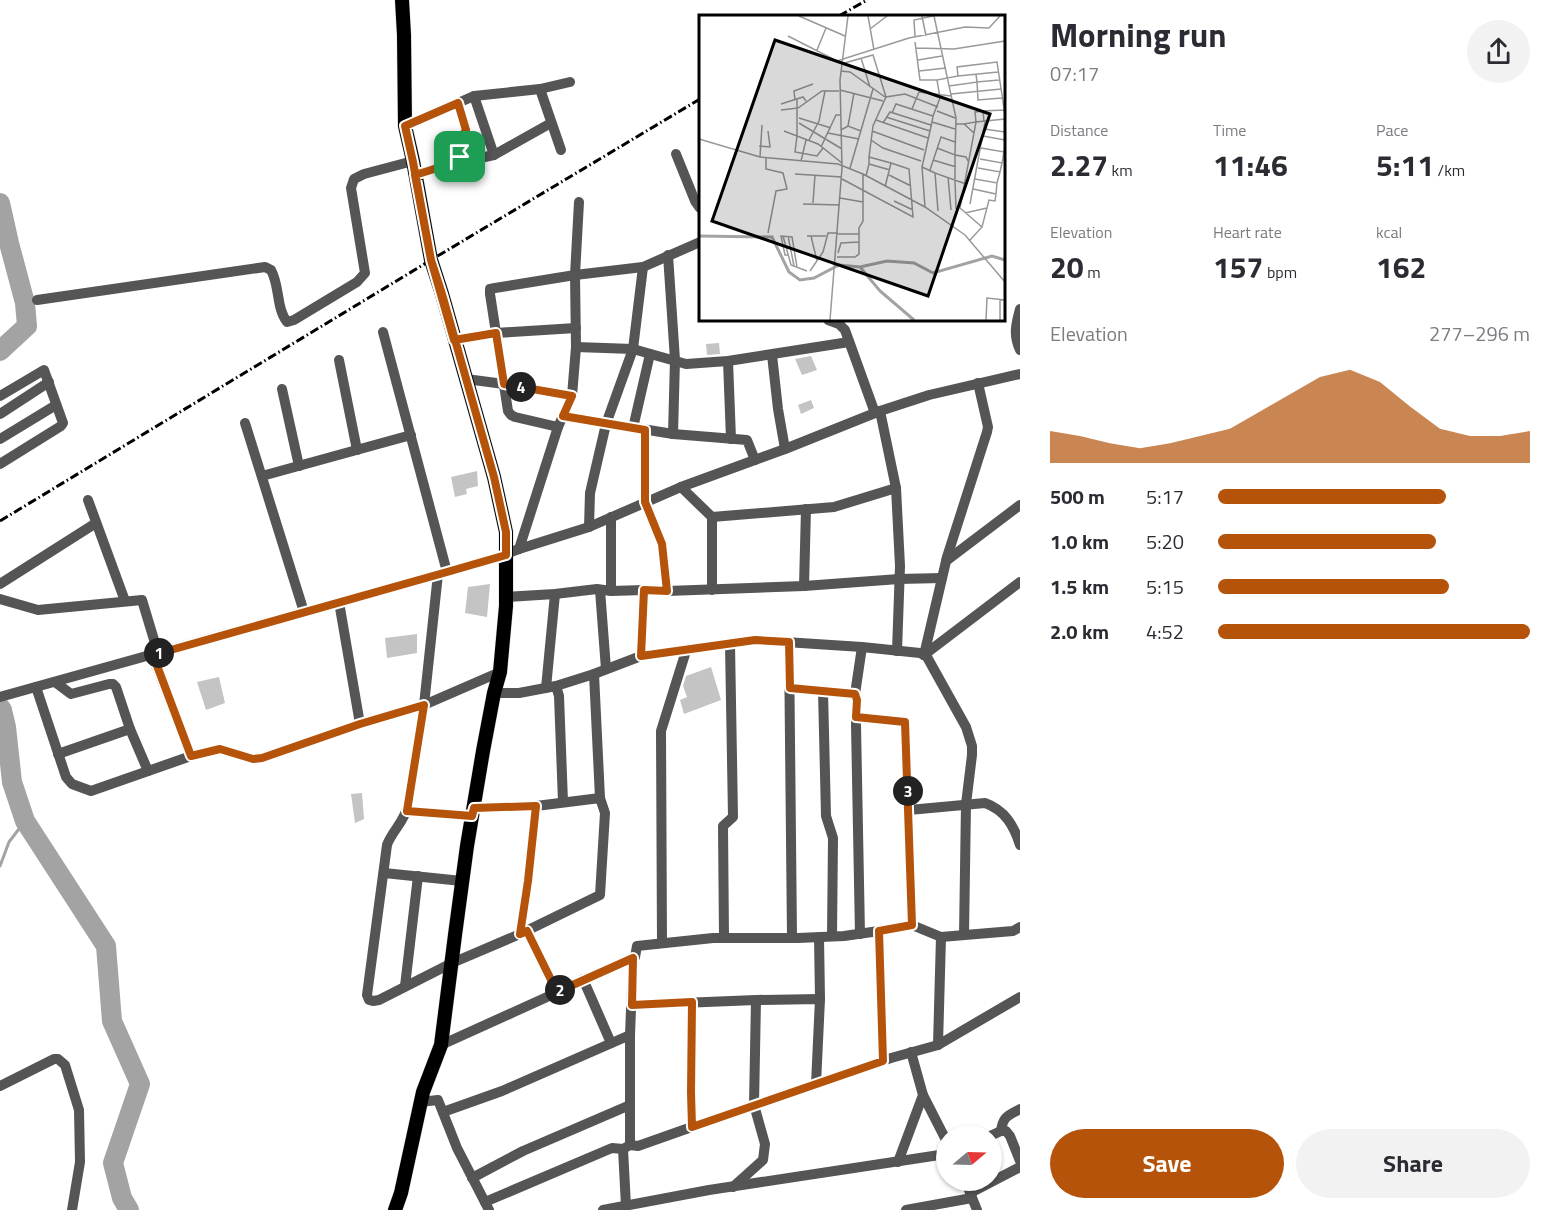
<!DOCTYPE html>
<meta charset="utf-8">
<style>
:root{--surface:#fff;--page:#f2f2f3;--text:#2b2b33;--muted:#7c7c81;--accent:#b45309}
body{margin:0;font-family:"Titillium Web",sans-serif;background:var(--page);color:var(--text);height:100vh;display:flex;flex-direction:column;font-size:22px;white-space:nowrap}
*{box-sizing:border-box;margin:0}
p{font-size:20px;color:var(--muted)}
.icon{flex:none;width:33px;height:33px;fill:none;stroke:currentColor;stroke-width:2;stroke-linecap:round;stroke-linejoin:round}
.map{position:relative;flex:1;overflow:hidden}
.panel{display:flex;flex-direction:column;background:var(--surface);width:540px}
.panel>*{flex:none}
.needle{width:39px;rotate:71deg}
.tools{position:absolute;left:936px;top:1125px;display:grid;gap:12px}
.tools a{display:grid;place-items:center;width:66px;height:66px;border-radius:50%;background:var(--surface);box-shadow:0 2px 4px #0004;font-size:30px}
.pin{position:absolute;display:grid;place-items:center;width:51px;height:51px;color:#fff;margin:-26px;border-radius:12px;box-shadow:0 3px 9px #0006}
.km{position:absolute;width:30px;height:30px;margin:-15px;border-radius:50%;background:#222;color:#fff;font-size:16px;line-height:30px;text-align:center}
.round{display:grid;place-items:center;flex:none;width:63px;height:63px;border-radius:32px;background:var(--page)}
.headline{display:flex;align-items:center;justify-content:space-between;height:102px;padding:0 30px}
h1{font-size:33px;font-weight:700;line-height:45px}
.figures{display:grid;grid-template-columns:repeat(3,1fr);gap:9px;height:102px;padding:6px 30px}
.figures div{display:grid;align-content:center}
.figures b{font-size:30px;font-weight:700}
.figures small{font-size:16px;font-weight:400}
.figures p{font-size:16px}
.chart{height:168px;padding:12px 30px}
.chart p{display:flex;justify-content:space-between}
.chart svg{width:100%;height:108px;margin-top:6px;fill:var(--accent);opacity:.7}
.action{display:flex;gap:12px;margin-top:auto;padding:12px 30px}
.action a{flex:1;height:69px;border-radius:36px;background:var(--accent);color:#fff;font-size:24px;font-weight:700;line-height:69px;text-align:center}
.action a+a{background:var(--page);color:var(--text)}
ul{padding:0 30px;list-style:none;font-size:20px}
li{display:grid;grid-template-columns:96px 72px 1fr;align-items:center;height:45px}
li i{height:15px;border-radius:8px;background:var(--accent)}
main{display:flex;flex:1;min-height:0}
.map>svg:first-child{display:block}
</style>
<main>
<div class="map">
<svg width="1020" height="1210" viewBox="0 0 1020 1210">
<rect width="100%" height="100%" fill="#fff"/>
<g fill="none" stroke-linecap="round" stroke-linejoin="round">
<polyline stroke="#a3a3a3" stroke-width="3" points="0,866 9,842 25,821"/>
<g stroke="#a3a3a3" stroke-width="20">
<polyline points="0,203 9,243 25,303 27,326 0,351"/>
<polyline points="0,707 2,710 6,727 12,782 25,821 106,946 112,1021 140,1084 113,1163 122,1198 129,1210"/>
</g>
</g>
<g fill="#c4c4c4">
<polygon points="719,343 720,354 707,355 706,344"/>
<polygon points="811,356 817,370 802,375 795,359"/>
<polygon points="811,400 814,408 801,414 798,405"/>
<polygon points="477,471 478,486 466,489 467,494 455,497 451,477"/>
<polygon points="490,584 487,617 465,613 468,587"/>
<polygon points="417,634 417,653 387,658 385,638"/>
<polygon points="711,667 721,700 684,714 680,700 687,697 683,686 686,676"/>
<polygon points="219,677 225,703 206,710 197,682"/>
<polygon points="362,793 364,819 355,823 351,794"/>
</g>
<g fill="none" stroke-linecap="round" stroke-linejoin="round">
<defs>
<polyline id="major" points="395,1210 401,1193 423,1092 441,1045 455,935 467,846 483,751 494,693 500,672 506,606 506,532 494,477 442,294 431,260 413,161 405,126 404,35 402,0"/>
</defs>
<use href="#major" stroke="#dbdbdb" stroke-width="15"/>
<g stroke="#555" stroke-width="10">
<polyline points="540,89 561,150"/>
<polyline points="474,96 494,155"/>
<path d="M458 103 466 131C458 143 455 142 461 157L471 160 494 155 551 123"/>
<polyline points="405,126 474,96 540,89 570,82"/>
<polyline points="676,154 695,201 700,208"/>
<polyline points="415,175 466,159"/>
<polyline points="668,255 675,360 673,434"/>
<path d="M37 300 265 267 271 270C280 286 276 308 287 322L294 320 357 282 365 273 351 188 354 179 364 174 413 161"/>
<path d="M1020 309C1016 324 1013 335 1020 350"/>
<polyline points="828,320 839,324 845,330 875,413"/>
<polyline points="383,332 447,572"/>
<polyline points="455,340 496,333 576,328"/>
<polyline points="576,347 633,349 686,364 728,361 849,342"/>
<polyline points="772,355 778,409 785,449"/>
<polyline points="339,360 357,450"/>
<polyline points="728,361 731,439"/>
<polyline points="466,379 504,384 572,396"/>
<polyline points="282,389 299,466"/>
<polyline points="0,396 44,370 63,423 61,426 0,464"/>
<polyline points="880,411 896,488 900,566 897,651"/>
<polyline points="0,414 49,382"/>
<polyline points="563,416 673,434 747,440 755,460"/>
<polyline points="245,423 304,612"/>
<polyline points="558,427 515,417 511,415 508,411 490,294 490,289 495,288 575,275 579,202"/>
<polyline points="633,428 650,354"/>
<polyline points="644,430 645,502 662,544 667,591"/>
<polyline points="0,439 56,405"/>
<polyline points="262,476 411,435"/>
<polyline points="681,487 712,517 712,590"/>
<polyline points="88,500 125,601"/>
<polyline points="712,517 834,507 896,488"/>
<polyline points="589,527 590,493 606,424 633,349 643,267"/>
<polyline points="519,549 558,427 572,396 576,347 575,275 643,267 700,242"/>
<polyline points="946,561 1020,505"/>
<path d="M438 574 424 705 408 805C405 821 392 831 387 845L367 995 369 1000 373 1001 379 1000 452 963 520 934 600 895 605 813 600 798 536 806 474 808"/>
<polyline points="0,584 96,523"/>
<polyline points="804,586 806,509"/>
<polyline points="600,590 606,669"/>
<polyline points="611,591 611,517"/>
<polyline points="506,597 555,594 597,589 611,591 644,590 667,591 804,586 899,579 942,578"/>
<polyline points="0,599 38,610 142,600 158,653"/>
<polyline points="339,602 360,724"/>
<polyline points="789,642 792,938"/>
<polyline points="152,655 191,756"/>
<polyline points="924,655 947,557 987,432 988,427 978,383"/>
<polyline points="924,655 1020,582"/>
<polyline points="641,656 644,590"/>
<polyline points="594,674 641,656 755,640 862,647 920,653 927,657 966,727 972,746 972,755 966,804 964,935"/>
<polyline points="55,682 71,694 109,684 113,684 116,687 130,729 148,771"/>
<polyline points="556,686 594,674 600,798"/>
<polyline points="36,687 66,777 72,784 91,791 191,756 220,749 253,759 262,758 360,724 424,705 500,672"/>
<polyline points="546,688 555,594"/>
<polyline points="790,688 855,694 857,701 856,725 860,934"/>
<polyline points="823,691 826,816 833,838 832,936"/>
<polyline points="494,693 519,693 556,686 559,696 563,802"/>
<polyline points="855,694 862,647"/>
<polyline points="0,697 493,559 519,549 589,527 681,487 785,449 880,411 929,395 1020,374"/>
<polyline points="856,717 905,722 912,925 879,931"/>
<polyline points="58,754 130,729"/>
<path d="M909 810 985 803C1005 810 1014 826 1020 845"/>
<polyline points="407,811 472,816"/>
<polyline points="384,873 462,881"/>
<polyline points="912,925 941,937 1013,931 1020,927"/>
<polyline points="527,931 557,991"/>
<polyline points="520,934 528,881 536,806"/>
<polyline points="819,937 820,999"/>
<polyline points="724,938 723,826 733,817 730,644"/>
<polyline points="662,943 661,731 686,651"/>
<polyline points="633,958 635,957 637,946 713,938 798,938 844,936 879,931 883,1061"/>
<polyline points="583,979 611,1043"/>
<polyline points="405,986 418,876"/>
<polyline points="756,1000 754,1105 891,1058 938,1045 1020,997"/>
<polyline points="632,1005 756,1000 820,999 816,1084"/>
<polyline points="441,1045 633,958 630,1035"/>
<polyline points="938,1045 941,937"/>
<polyline points="0,1086 54,1059 58,1059 65,1065 79,1110 80,1162 72,1210"/>
<polyline points="923,1095 946,1140"/>
<polyline points="420,1102 438,1100 457,1148 489,1210"/>
<polyline points="443,1112 502,1091 630,1035 630,1145 623,1149 626,1206"/>
<polyline points="692,1127 691,1092 692,1002"/>
<path d="M1001 1131C1003 1116 1008 1116 1020 1109"/>
<polyline points="990,1136 1001,1131 1006,1131 1010,1136 1020,1161"/>
<polyline points="630,1145 638,1146 754,1105 765,1144 763,1160 733,1187"/>
<polyline points="898,1162 923,1095 911,1052"/>
<polyline points="472,1178 523,1151 630,1105"/>
<polyline points="965,1180 977,1210"/>
<polyline points="970,1193 1020,1167"/>
<polyline points="485,1202 612,1148 623,1149"/>
<polyline points="603,1210 709,1190 946,1154"/>
<polyline points="906,1210 972,1198"/>
</g>
<use href="#major" stroke="#000" stroke-width="14"/>
<g stroke="#000" stroke-width="3" stroke-dasharray="9 3 1.5 3" stroke-linecap="butt">
<polyline points="839,16 867,0"/>
<polyline points="0,521 431,260 700,99"/>
</g>
</g>
<g fill="none" stroke-linecap="round" stroke-linejoin="round">
<defs>
<polyline id="route" points="460,157 466,159 415,175 431,260 442,294 494,477 506,532 506,555 447,572 153,655 191,756 220,749 253,759 262,758 360,724 424,705 407,811 472,816 474,808 536,806 528,881 520,934 527,931 557,992 633,958 632,1005 692,1002 691,1092 692,1127 883,1061 879,931 912,925 905,722 856,717 857,700 855,694 790,688 789,642 755,640 641,656 644,590 667,591 662,544 645,502 645,430 563,416 572,396 504,384 496,333 454,340 431,260 413,162 405,126 458,103 466,130 456,145 460,157"/>
</defs>
<use href="#route" stroke="#fff" stroke-width="12"/>
<use href="#route" stroke="#b45309" stroke-width="8"/>
</g>
<g transform="translate(699 15)">
<rect width="306" height="306" fill="#fff"/>
<path fill="none" stroke="#a3a3a3" stroke-width="3" d="M0 221 73 222 90 257 101 265 115 263 140 250 161 252 188 246 215 248 234 258 293 241 306 245M161 252 181 276 215 305"/>
<path fill="none" stroke="#999" stroke-width="1.5" d="M100 1 146 21M169 1 175 35M223 1 227 21M235 1 257 103 256 140 238 133M171 14 188 1M89 21 138 46 210 23 266 12 290 13 301 1M216 22 215 5 234 1M216 27 221 65H238M217 33 255 34 306 26M118 35 127 13M162 43 171 72M219 45 243 41M142 49 174 40 187 82M142 56 151 57 186 82M220 56 247 53M277 59 278 67 300 65M259 61 299 57M250 71 278 67 279 85 303 83M141 75 184 86M252 79 302 74M98 84V121L119 129 143 148M96 85 95 76 114 69M82 89 104 82 107 86M213 94 220 77 252 81M82 95 99 93 123 76H140M238 96 256 103M193 98 197 89 234 101 233 107M234 101 241 83 238 65 259 61 258 52 298 47 306 100M187 102 231 116M100 103 132 113M177 105 229 123M285 107 284 96 305 95M100 108 143 134M184 108 191 97 232 110M257 109H265L275 118M265 109 277 107 276 97 284 96M149 111 155 78M285 114 306 117M142 115 149 111 162 116M85 116 98 121 96 137 118 141 124 133M173 116 225 135M129 118 160 124M284 121 306 125M0 124 61 142 139 149 164 159 226 192 266 220 306 267M110 125 120 106 126 76M172 125 184 133 222 146M60 131 71 132 69 116M122 132 137 100H141M282 133 305 137 306 129M61 142 63 110M170 142 174 111 187 82 206 79 239 92M67 143V154L84 158 88 174 77 176 69 218M281 144 303 148 305 137M234 145 257 152M102 146 107 125M170 149V142L192 148M223 152 233 107 256 114M151 153 174 74M279 153 301 157 303 148M231 155 242 122 256 127M96 159 143 162M190 160 212 171M167 161 170 149 191 155M249 162 252 195M143 164 214 202 210 154 192 148 186 172M256 164V140L267 142 269 146M276 164 298 168 301 157M256 166 257 194M274 174 297 179 298 168M141 183 164 187M195 186 214 195M114 188 116 160M104 189 141 190M271 189 286 107M226 192 223 152 236 158M239 196 236 158 267 169M266 198 288 193M283 212 261 193 277 107 306 104M139 219H160M84 221 92 250 108 256M89 221 95 251M108 221H127M112 221 118 246M271 225 283 212 290 185 296 186 297 179M139 238 142 228 160 227M89 240H86L82 221 93 222 98 252M138 242H156L160 239V213L164 206V159M111 256 124 237 129 218H139M131 305 143 153 141 65 149 1M287 305 288 283 306 285M301 305V284"/>
<path fill="#000" fill-opacity="0.15" stroke="#000" stroke-width="3" d="M76 25 291 99 229 281 13 206Z"/>
<rect width="306" height="306" fill="none" stroke="#000" stroke-width="3"/>
</g>
</svg>
<div class="tools">
<a><svg class="needle" viewBox="-14 -14 28 28"><path d="M0-13l5 13h-10z" fill="#e53935"/><path d="M0 13l5-13h-10z" fill="#7c7c81"/></svg></a>
</div>
<div class="pin" style="left:460px;top:157px;background:#1e9e55"><svg class="icon" aria-label="arrive" viewBox="0 0 24 24"><path d="M6 21V4h12l-3 4 3 4H6"/></svg></div>
<b class="km" style="left:159px;top:653px">1</b>
<b class="km" style="left:560px;top:990px">2</b>
<b class="km" style="left:908px;top:791px">3</b>
<b class="km" style="left:521px;top:387px">4</b>
</div>
<section class="panel">
<div class="headline"><div><h1>Morning run</h1><p>07:17</p></div><a class="round"><svg class="icon" aria-label="share" viewBox="0 0 24 24"><path d="M12 15V3M7 8l5-5 5 5M5 13v7h14v-7"/></svg></a></div>
<div class="figures">
<div><p>Distance</p><b>2.27<small> km</small></b></div>
<div><p>Time</p><b>11:46</b></div>
<div><p>Pace</p><b>5:11<small> /km</small></b></div>
</div>
<div class="figures">
<div><p>Elevation</p><b>20<small> m</small></b></div>
<div><p>Heart rate</p><b>157<small> bpm</small></b></div>
<div><p>kcal</p><b>162</b></div>
</div>
<div class="chart"><p><span>Elevation</span>277–296 m</p>
<svg viewBox="0 0 160 44" preserveAspectRatio="none"><path d="M0 44V31L10 33L20 36L30 38L40 36L50 33L60 30L70 23L80 16L90 9L100 6L110 11L120 21L130 30L140 33L150 33L160 31V44z"/></svg>
</div>
<ul>
<li><b>500 m</b>5:17<i style="width:73%"></i></li>
<li><b>1.0 km</b>5:20<i style="width:70%"></i></li>
<li><b>1.5 km</b>5:15<i style="width:74%"></i></li>
<li><b>2.0 km</b>4:52<i style="width:100%"></i></li>
</ul>
<div class="action"><a>Save</a><a>Share</a></div>
</section>
</main>
